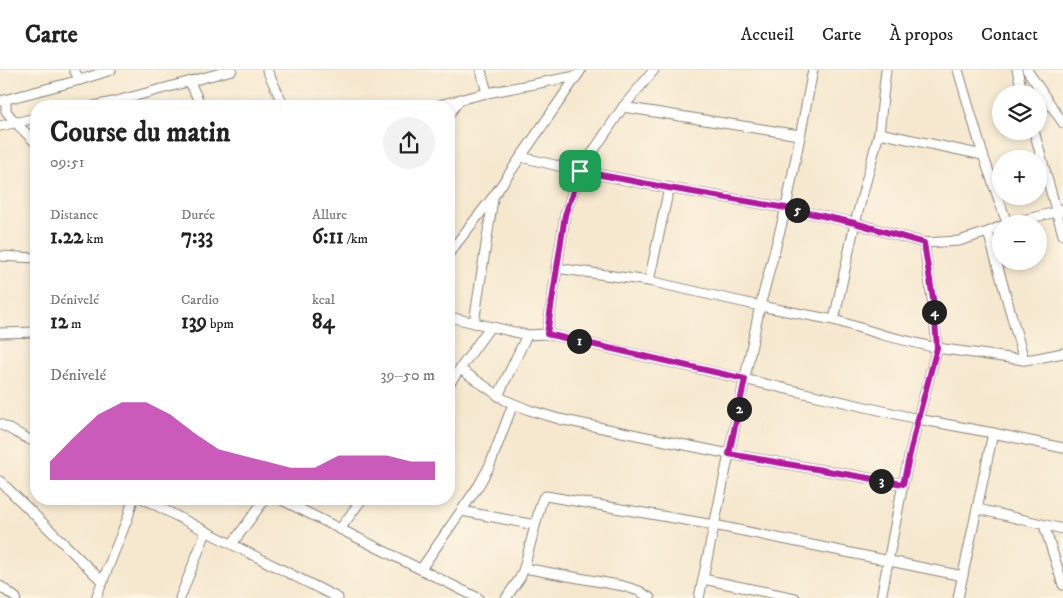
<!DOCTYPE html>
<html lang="fr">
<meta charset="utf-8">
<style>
:root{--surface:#fff;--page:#f2f2f2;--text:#222;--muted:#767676;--line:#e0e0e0;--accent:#b5179e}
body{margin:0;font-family:"IM FELL DW Pica",serif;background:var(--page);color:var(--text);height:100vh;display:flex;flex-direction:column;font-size:19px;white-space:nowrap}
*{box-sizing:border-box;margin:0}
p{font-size:16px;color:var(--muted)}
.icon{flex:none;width:28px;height:28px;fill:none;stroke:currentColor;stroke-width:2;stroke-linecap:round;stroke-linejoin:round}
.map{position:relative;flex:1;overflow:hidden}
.sheet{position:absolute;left:30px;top:30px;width:425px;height:405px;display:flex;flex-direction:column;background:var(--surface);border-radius:20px;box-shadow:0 2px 8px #0003}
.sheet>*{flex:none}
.tools{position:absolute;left:992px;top:15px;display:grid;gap:10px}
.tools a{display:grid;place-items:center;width:55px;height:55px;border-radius:50%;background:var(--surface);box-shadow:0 2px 8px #0003;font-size:25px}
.pin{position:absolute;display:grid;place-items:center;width:42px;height:42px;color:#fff;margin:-21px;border-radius:10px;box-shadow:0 2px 8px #0006}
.km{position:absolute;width:25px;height:25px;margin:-12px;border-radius:50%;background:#222;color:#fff;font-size:14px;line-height:25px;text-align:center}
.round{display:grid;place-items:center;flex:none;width:52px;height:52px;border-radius:26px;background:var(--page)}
.headline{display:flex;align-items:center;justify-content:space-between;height:85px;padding:0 20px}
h1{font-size:28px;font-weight:700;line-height:38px}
.stats{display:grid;grid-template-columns:repeat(3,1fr);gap:8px;height:85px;padding:5px 20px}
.stats div{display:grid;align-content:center}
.stats b{font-size:21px;font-weight:700}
.stats small{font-size:14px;font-weight:400}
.stats p{font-size:14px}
.chart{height:140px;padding:10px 20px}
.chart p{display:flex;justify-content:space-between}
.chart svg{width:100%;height:90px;margin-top:5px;fill:var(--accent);opacity:.7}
header{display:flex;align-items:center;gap:30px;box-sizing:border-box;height:70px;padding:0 25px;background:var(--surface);border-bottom:1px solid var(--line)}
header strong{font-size:24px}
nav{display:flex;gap:28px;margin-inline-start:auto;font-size:18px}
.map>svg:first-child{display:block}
</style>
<header>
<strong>Carte</strong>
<nav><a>Accueil</a><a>Carte</a><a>À propos</a><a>Contact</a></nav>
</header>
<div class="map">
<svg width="1063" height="528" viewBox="0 0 1063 528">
<rect width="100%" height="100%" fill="#fcf5e5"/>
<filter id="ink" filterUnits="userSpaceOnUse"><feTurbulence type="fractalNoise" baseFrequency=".02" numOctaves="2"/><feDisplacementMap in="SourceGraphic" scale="10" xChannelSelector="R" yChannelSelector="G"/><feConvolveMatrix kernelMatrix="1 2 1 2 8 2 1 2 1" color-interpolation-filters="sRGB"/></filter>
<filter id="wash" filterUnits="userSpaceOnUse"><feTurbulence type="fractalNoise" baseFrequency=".0096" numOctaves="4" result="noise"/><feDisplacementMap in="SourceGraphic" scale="20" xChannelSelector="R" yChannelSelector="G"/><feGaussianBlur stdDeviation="1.12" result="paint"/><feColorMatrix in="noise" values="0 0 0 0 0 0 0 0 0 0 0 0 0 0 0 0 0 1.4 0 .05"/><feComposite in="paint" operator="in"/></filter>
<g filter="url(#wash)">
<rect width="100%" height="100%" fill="#f6e8cf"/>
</g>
<g filter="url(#ink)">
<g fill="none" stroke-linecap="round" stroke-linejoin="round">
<defs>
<g id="minor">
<polyline points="74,0 80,10"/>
<polyline points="267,0 284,36"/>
<polyline points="481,0 487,23"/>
<polyline points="958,0 983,85 1007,153"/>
<polyline points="1017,0 1023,24"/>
<polyline points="1027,0 1063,53"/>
<polyline points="190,12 201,36"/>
<polyline points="6,30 6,41 15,52 36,73"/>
<polyline points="0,31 80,10 111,0"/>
<polyline points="94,36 113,32 232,0"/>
<polyline points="434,36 487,23 576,6"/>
<polyline points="623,37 799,65"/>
<polyline points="449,45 460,29"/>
<polyline points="0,56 36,48"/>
<polyline points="1034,61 1063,165"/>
<polyline points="879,63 983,85"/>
<polyline points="521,87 580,101 669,118 786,138 855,153 924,173 959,171 988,162 1001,156"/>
<polyline points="1006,154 1056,142 1063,139"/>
<polyline points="988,162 1024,290"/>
<polyline points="449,183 493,127 581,0"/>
<polyline points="0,186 36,188"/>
<polyline points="556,198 649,211 760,236 834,250 883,265 937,278 1024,290 1038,288 1063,283"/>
<polyline points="649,211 669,118"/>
<polyline points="449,247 527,265 547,264 918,349 993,363 1063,378"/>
<polyline points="834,250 855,153 879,63 886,0"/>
<polyline points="474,253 493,129"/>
<polyline points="0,263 36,262"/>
<polyline points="547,264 565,145 580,101 623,37 654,0"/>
<polyline points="460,299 505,330 529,340 559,349 729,384 903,414"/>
<polyline points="449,314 490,257"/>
<polyline points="498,326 527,265"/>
<polyline points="0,354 36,373"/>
<polyline points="0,411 103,512"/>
<path d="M144 429C208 463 273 495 338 528"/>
<polyline points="280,429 478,528"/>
<polyline points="978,439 1063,459"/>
<polyline points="462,441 535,455"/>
<polyline points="1044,455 1063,515"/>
<polyline points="340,459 362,429"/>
<polyline points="232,474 265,429"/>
<polyline points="524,498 623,516 639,521 650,528"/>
<polyline points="421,499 479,415 490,395 513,334"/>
<polyline points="703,509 795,528"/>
<polyline points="0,516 16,528"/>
<polyline points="96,528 128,447 133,429"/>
<polyline points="180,528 206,462"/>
<polyline points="506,528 520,508 524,498 541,433 543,428 546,426 714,455 963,506"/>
<polyline points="699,528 760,236 786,138 813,0"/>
<polyline points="881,528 903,414 918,349 937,278 933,235 924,173"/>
<polyline points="958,528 993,363"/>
</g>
</defs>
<use href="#minor" stroke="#898276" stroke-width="11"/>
<use href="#minor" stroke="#fff" stroke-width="9"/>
</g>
</g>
<g fill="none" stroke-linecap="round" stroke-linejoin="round" filter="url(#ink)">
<defs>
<polygon id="route" points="580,101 669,118 786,138 855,153 924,173 934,235 937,278 918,349 903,414 729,384 745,309 547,264 565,145"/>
</defs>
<use href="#route" stroke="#fff" stroke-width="10"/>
<use href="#route" stroke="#b5179e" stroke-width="6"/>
</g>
</svg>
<div class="tools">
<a><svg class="icon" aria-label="layers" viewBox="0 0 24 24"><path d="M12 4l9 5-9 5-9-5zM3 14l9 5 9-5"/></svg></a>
<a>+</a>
<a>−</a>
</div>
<div class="pin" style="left:580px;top:101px;background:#1e9e55"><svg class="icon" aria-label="arrive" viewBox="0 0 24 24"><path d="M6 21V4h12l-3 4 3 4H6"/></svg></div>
<b class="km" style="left:579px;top:271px">1</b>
<b class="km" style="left:739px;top:339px">2</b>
<b class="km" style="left:881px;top:411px">3</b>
<b class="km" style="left:934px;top:242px">4</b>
<b class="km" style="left:797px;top:140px">5</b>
<section class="sheet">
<div class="headline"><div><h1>Course du matin</h1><p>09:51</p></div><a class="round"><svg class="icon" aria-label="share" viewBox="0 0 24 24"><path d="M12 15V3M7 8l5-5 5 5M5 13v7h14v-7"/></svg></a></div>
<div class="stats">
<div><p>Distance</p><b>1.22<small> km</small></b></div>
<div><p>Durée</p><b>7:33</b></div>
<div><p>Allure</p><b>6:11<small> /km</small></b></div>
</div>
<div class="stats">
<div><p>Dénivelé</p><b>12<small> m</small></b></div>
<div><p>Cardio</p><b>139<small> bpm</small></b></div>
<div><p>kcal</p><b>84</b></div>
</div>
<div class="chart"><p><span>Dénivelé</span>39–50 m</p>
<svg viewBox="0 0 160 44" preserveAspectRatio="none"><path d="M0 44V35L10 23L20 12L30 6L40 6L50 12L60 21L70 29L80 32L90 35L100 38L110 38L120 32L130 32L140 32L150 35L160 35V44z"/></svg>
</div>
</section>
</div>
